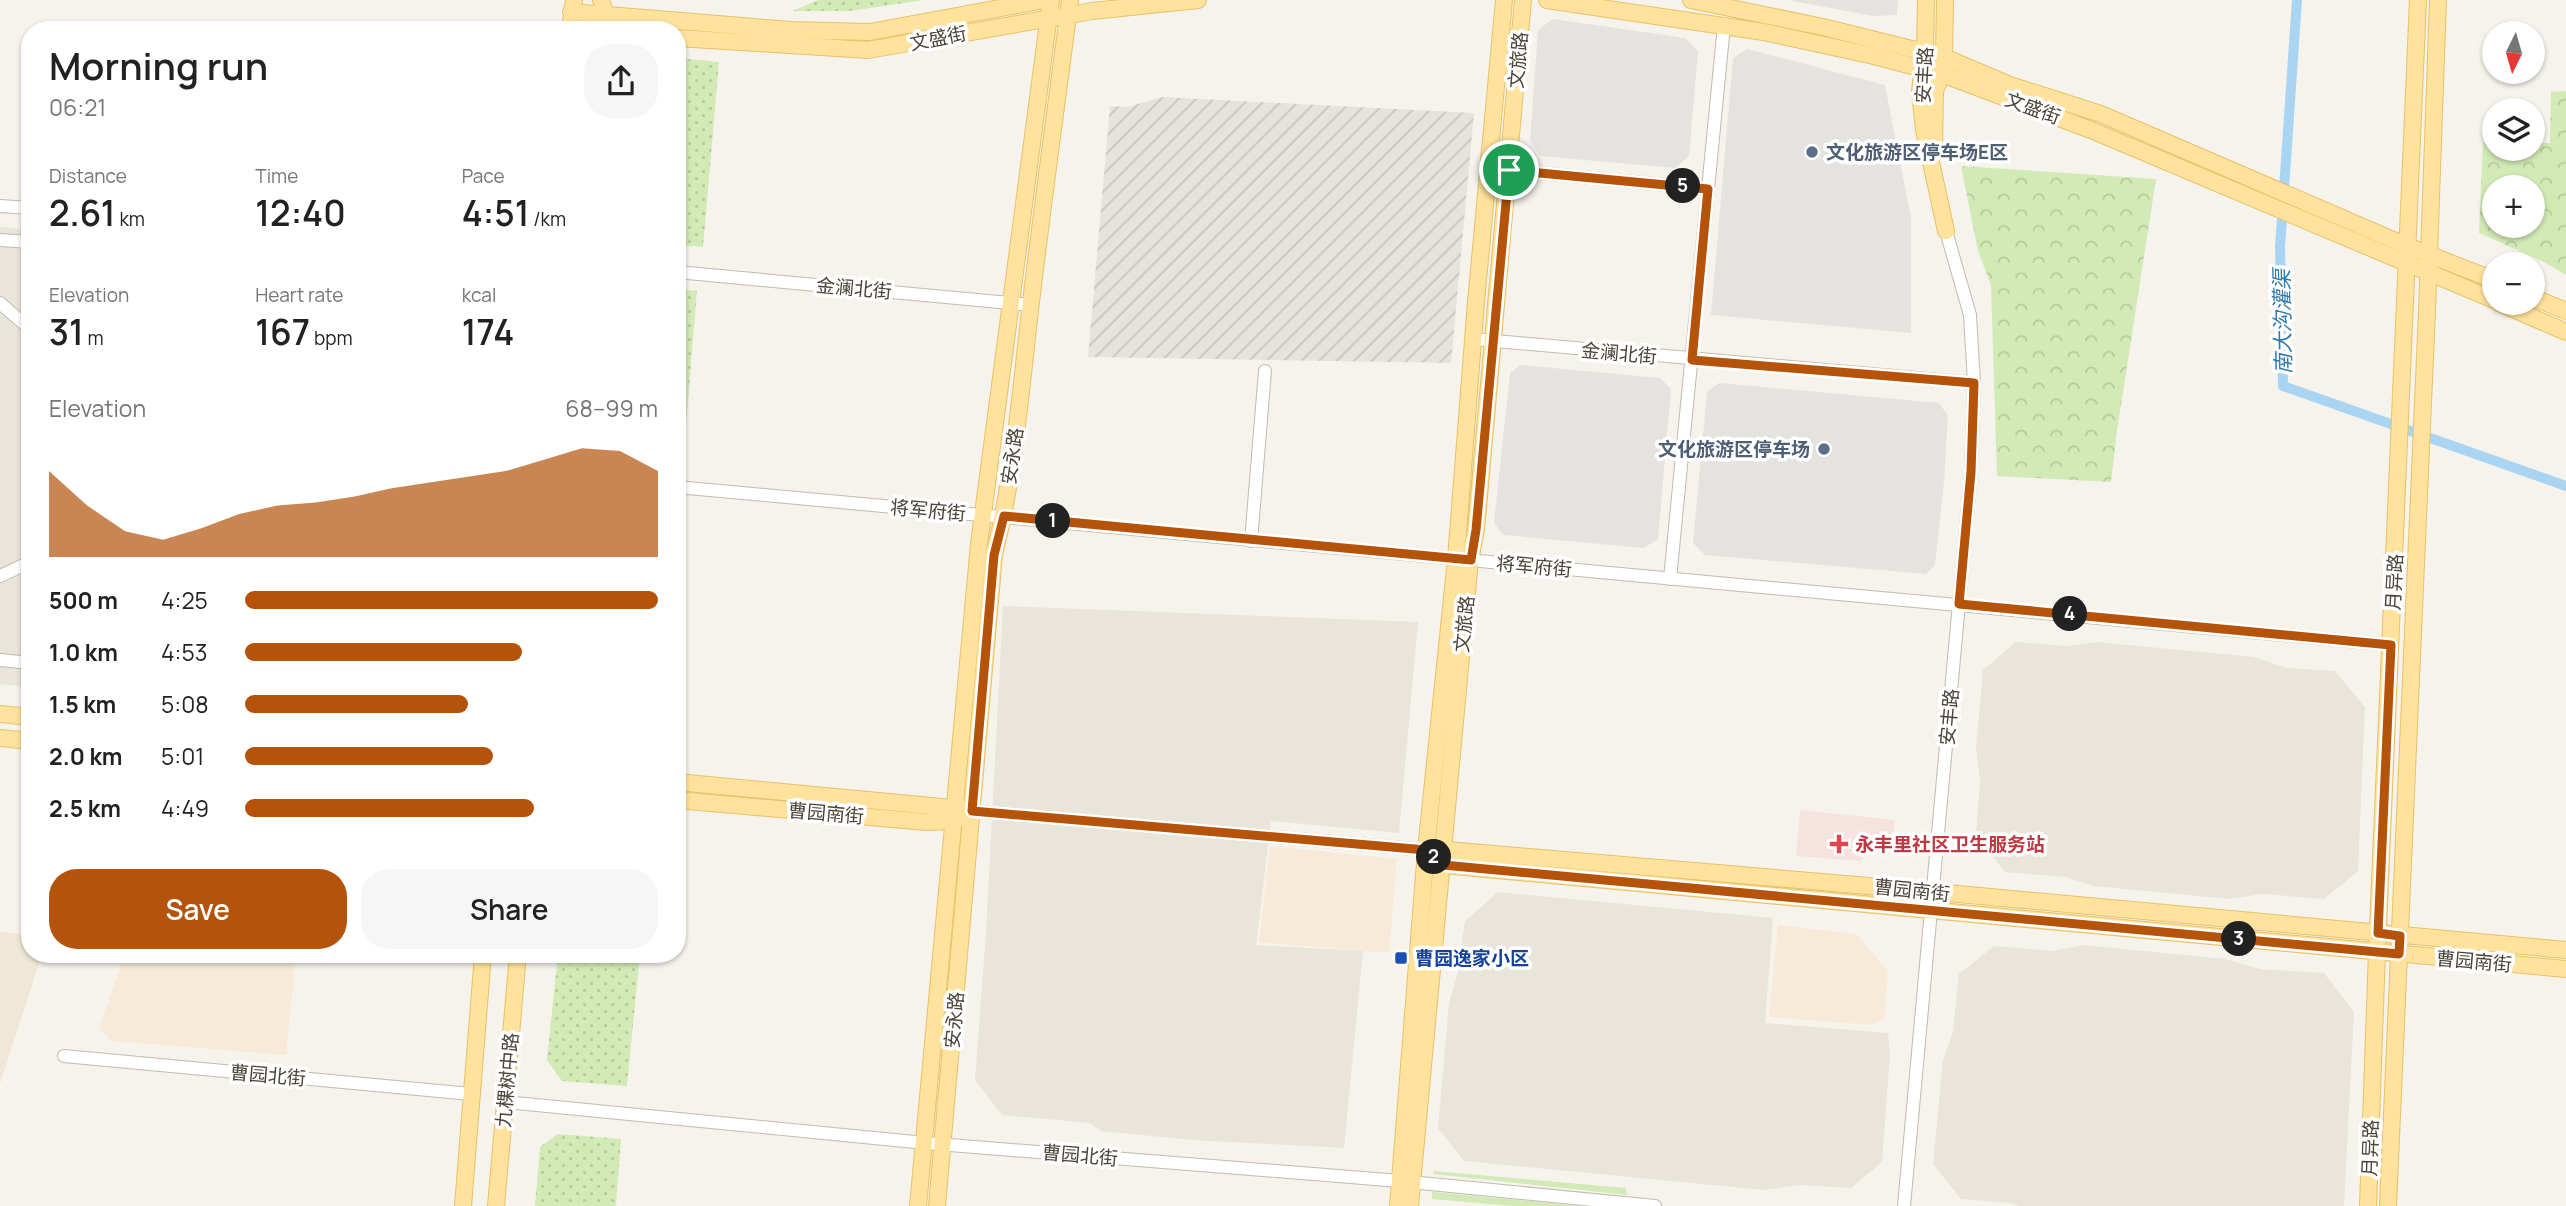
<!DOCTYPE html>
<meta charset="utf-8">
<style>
:root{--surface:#fff;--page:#f6f6f6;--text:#222;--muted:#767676;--accent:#b45309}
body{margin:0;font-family:Manrope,"Noto Sans SC",sans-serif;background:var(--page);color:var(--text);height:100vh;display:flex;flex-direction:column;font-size:26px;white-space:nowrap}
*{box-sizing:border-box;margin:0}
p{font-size:23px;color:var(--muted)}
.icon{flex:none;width:38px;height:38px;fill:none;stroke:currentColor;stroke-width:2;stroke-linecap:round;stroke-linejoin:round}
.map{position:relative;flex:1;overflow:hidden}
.panel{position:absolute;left:21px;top:21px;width:665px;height:942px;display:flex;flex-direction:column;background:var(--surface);border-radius:28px;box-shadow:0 2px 5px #0004}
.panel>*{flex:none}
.needle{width:46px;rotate:185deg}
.controls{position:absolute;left:2482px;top:21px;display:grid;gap:14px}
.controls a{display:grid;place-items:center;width:63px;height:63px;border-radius:50%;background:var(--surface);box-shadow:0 2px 5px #0004;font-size:35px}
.pin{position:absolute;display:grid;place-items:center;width:60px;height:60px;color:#fff;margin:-30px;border:4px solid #fff;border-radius:50%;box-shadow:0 2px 7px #0007}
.km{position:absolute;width:35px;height:35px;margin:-18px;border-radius:50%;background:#222;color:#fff;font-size:19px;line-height:35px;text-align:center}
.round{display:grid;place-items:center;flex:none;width:74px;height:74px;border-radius:28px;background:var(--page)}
.overview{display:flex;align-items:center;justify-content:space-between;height:119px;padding:0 28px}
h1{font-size:38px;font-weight:600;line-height:52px}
.figures{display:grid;grid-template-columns:repeat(3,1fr);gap:10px;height:119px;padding:7px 28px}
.figures div{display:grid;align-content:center}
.figures b{font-size:35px;font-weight:600}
.figures small{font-size:19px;font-weight:400}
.figures p{font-size:19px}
.chart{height:196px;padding:14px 28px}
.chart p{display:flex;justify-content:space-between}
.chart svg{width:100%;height:126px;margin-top:7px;fill:var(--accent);opacity:.7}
.primary-button{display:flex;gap:14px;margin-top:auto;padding:14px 28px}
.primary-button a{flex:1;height:80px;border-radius:28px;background:var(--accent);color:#fff;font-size:28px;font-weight:600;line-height:80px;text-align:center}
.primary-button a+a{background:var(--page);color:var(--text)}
ul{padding:0 28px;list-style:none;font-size:23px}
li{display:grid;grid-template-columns:112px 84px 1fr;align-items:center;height:52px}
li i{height:18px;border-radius:9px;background:var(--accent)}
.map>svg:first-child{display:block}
</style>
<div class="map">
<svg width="2566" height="1206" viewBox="0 0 2566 1206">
<defs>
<pattern id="industrial-furrows" width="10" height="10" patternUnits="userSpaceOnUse" patternTransform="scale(1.75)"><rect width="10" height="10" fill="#e6e2dd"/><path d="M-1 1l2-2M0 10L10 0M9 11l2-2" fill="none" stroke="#c7c3be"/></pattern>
<pattern id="forest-crowns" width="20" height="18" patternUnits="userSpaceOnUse" patternTransform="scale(1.75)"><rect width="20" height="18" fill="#d2eab5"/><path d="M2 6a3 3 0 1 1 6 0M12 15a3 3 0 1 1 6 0" fill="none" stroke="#b6ca9c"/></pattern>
<pattern id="park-dots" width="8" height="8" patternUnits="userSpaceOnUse" patternTransform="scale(1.75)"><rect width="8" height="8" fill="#d2eab5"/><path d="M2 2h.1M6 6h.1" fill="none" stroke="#b6ca9c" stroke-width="1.8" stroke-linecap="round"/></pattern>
</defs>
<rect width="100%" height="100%" fill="#f6f3ec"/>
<g fill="#eae5da">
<polygon points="0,227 30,230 30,687 0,684"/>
<polygon points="1003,606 1418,622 1399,833 1271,821 1256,945 1363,951 1344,1148 1192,1140 1101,1131 1090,1123 1002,1115 975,1080 986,932"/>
<polygon points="2016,642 2066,646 2097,642 2254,657 2287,668 2335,671 2365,707 2358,871 2324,899 2262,894 2229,899 2094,886 2066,877 2005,872 1976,835 1980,781 1976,748 1983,670"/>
<polygon points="1498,892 1773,918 1765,1023 1888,1033 1890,1054 1882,1162 1851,1188 1799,1185 1764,1190 1464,1161 1438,1128 1449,1003 1458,972 1465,921"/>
<polygon points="2083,945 2225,959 2260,969 2324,973 2354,1012 2344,1206 2019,1206 2011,1203 1961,1199 1933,1164 1943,1060 1953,1032 1959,974 1994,946 2052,951"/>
</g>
<g fill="#f7ead8">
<polygon points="1270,846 1397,859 1389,953 1259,942"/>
<polygon points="1778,925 1856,934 1888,971 1884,1018 1873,1025 1769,1017"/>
<polygon points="125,954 296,954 286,1055 112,1041 99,1028"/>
</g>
<polygon fill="url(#industrial-furrows)" points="1162,97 1474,113 1451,363 1088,357 1110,106 1128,107"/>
<polygon fill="#efe8d6" points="0,932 30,935 30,954 42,954 0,1084"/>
<polygon fill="#f6e3e0" points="1800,810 1895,820 1894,831 1860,861 1796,856"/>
<g fill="#d2eab5">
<polygon points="1434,1171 1625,1188 1628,1195 1434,1174"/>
<polygon points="1432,1192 1582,1206 1513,1206 1432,1199"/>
</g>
<g fill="url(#forest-crowns)" fill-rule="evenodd">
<path d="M2566 91V275L2544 262 2479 233 2483 143H2494V149H2532V143H2550L2551 92ZM2494 187H2532V226H2494Z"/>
<polygon points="1961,166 2156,179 2117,431 2111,482 1997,476 1991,285 1978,251"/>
</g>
<g fill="url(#park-dots)">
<polygon points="818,0 924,0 850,11 793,11"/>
<polygon points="677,58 719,62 703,247 677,245"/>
<polygon points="677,289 697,291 683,461 677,460"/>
<polygon points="558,954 640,954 627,1086 562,1081 547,1060"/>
<polygon points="558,1134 621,1139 616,1206 535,1206 540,1147"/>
</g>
<g fill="#e5e3e0">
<polygon points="1788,0 1898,0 1897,15 1873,16"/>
<polygon points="1553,19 1685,38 1698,51 1689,156 1675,168 1540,156 1530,141 1538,30"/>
<polygon points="1747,49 1885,85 1911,218 1911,333 1711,315 1733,58"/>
<polygon points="1520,365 1660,378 1671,389 1658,539 1644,548 1503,535 1494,523 1510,373"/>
<polygon points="1719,383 1939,403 1948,416 1944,482 1935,565 1926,574 1705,555 1693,543 1707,392"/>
</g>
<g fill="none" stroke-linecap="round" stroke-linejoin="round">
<polyline stroke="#a9d4f2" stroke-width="10" points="2297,0 2280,247 2283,386 2566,486"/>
<defs>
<g id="minor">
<polyline points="1509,170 1708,189"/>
<polyline points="0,206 30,208"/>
<polyline points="0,240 30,242"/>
<polyline points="677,272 1031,305"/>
<polyline points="0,303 30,329"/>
<polyline points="1473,339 1974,383"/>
<polyline points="677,487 2391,645"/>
<polyline points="1251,541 1265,371"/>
<polyline points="0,576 30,562"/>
<polyline points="1670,579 1724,25"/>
<polyline points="0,660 30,663"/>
<polyline points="972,811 1426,850"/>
<polyline points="64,1056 471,1094"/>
<polyline points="505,1102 925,1143 1400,1181 1655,1206"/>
<polyline points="1904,1206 1971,472 1974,383 1970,315 1946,231"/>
</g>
<g id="major">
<polyline points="601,0 606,15 604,30"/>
<polyline points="1547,0 1764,32 1874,56 1942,74 2091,130 2494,300"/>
<polyline points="1691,0 1823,27 1944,57 2010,85 2101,114 2407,246 2494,280"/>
<polyline points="1926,0 1925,52 1920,91 1924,130 1946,231"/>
<polyline points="571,12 790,30 870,32 1044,0"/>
<polyline points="570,30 574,0"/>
<polyline points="677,38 868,50 1092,11 1198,0"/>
<polyline points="1934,149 1935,91 1942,74 1944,57 1945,0"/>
<polyline points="2532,297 2566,311"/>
<polyline points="2499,303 2566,332"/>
<polyline points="0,714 30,717"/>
<polyline points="0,738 30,741"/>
<polyline points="677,782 963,809"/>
<polyline points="677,800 926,822 954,821 961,817"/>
<polyline points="1436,849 1904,889 2566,950"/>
<polyline points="1436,859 1443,865 2566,969"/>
<polyline points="463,1206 483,954"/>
<polyline points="496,1206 518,954"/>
<polyline points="918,1206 979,544 1051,0"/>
<path d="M937 1206 994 555C1015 472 1021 386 1031 302 1043 201 1057 101 1070 0"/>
<polyline points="1398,1206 1426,850 1456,559 1476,302 1504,0"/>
<polyline points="1410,1206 1470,560 1476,530 1523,0"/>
<polyline points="2368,1206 2377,951 2418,0"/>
<polyline points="2388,1206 2427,311 2438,0"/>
</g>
</defs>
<use href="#minor" stroke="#c2bbae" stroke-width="14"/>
<use href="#major" stroke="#e6c16a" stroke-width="18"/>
<use href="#minor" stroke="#fff" stroke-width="12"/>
<use href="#major" stroke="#ffe39c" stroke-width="16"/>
</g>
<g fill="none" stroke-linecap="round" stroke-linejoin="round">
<defs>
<polygon id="route" points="1509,170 1708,189 1692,360 1974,383 1971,472 1959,604 2391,645 2378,933 2400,936 2399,954 1443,865 1426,850 972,811 994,555 1004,516 1471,560 1476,530"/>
</defs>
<use href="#route" stroke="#fff" stroke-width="14"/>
<use href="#route" stroke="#b45309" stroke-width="9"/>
</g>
<g fill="#5c6f8a" stroke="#fff" stroke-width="2.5">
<circle cx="1812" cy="152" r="7"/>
<circle cx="1824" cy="449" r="7"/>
</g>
<path fill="#e0444e" stroke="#fff" stroke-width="2.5" d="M1835.5 833.5h7v7h7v7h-7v7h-7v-7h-7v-7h7z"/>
<rect fill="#1a4fb4" stroke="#fff" stroke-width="2.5" x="1394" y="951" width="14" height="14" rx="3.5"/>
<g text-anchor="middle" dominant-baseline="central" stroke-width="7" stroke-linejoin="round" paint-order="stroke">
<g font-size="19" fill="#4b4439" stroke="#fff">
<text transform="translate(938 38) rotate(-11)">文盛街</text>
<text transform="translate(1518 60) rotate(-85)">文旅路</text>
<text transform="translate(1924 75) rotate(-87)">安丰路</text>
<text transform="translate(2033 108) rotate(20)">文盛街</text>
<text transform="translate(854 288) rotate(5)">金澜北街</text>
<text transform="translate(1619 353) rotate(5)">金澜北街</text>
<text transform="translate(1012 456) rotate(-82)">安永路</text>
<text transform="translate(928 510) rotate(5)">将军府街</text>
<text transform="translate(1534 566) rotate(5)">将军府街</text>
<text transform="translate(2394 582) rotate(-87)">月异路</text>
<text transform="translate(1464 624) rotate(-84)">文旅路</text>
<text transform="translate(1949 717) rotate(-85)">安丰路</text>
<text transform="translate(826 813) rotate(5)">曹园南街</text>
<text transform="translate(1912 890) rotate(6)">曹园南街</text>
<text transform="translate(2474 961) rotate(5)">曹园南街</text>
<text transform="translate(954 1020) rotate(-85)">安永路</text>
<text transform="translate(268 1075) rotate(5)">曹园北街</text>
<text transform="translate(507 1080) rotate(-85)">九棵树中路</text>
<text transform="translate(2370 1148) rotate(-88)">月异路</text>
<text transform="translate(1080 1155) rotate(5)">曹园北街</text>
</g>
<g font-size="19" font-weight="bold" fill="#4e5e75" stroke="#fff" text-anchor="start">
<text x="1826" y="152">文化旅游区停车场E区</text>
<text x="1810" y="449" text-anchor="end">文化旅游区停车场</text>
</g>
<g font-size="19" font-weight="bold" fill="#be3a42" stroke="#fff" text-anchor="start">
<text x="1855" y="844">永丰里社区卫生服务站</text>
</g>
<g font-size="19" font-weight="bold" fill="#164399" stroke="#fff" text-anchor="start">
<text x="1415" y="958">曹园逸家小区</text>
</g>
<g font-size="21" font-style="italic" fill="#2e7ab2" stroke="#fff">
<text transform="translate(2282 322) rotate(-91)">南大沟灌渠</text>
</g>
</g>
</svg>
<div class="controls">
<a><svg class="needle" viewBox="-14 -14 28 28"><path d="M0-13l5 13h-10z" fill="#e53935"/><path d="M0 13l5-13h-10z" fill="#767676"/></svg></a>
<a><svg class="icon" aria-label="layers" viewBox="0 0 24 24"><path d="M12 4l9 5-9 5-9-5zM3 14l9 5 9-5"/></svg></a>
<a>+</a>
<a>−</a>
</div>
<div class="pin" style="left:1509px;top:170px;background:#1e9e55"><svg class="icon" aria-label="arrive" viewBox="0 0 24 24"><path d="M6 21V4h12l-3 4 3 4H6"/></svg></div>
<b class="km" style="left:1053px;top:521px">1</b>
<b class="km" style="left:1434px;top:857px">2</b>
<b class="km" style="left:2239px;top:939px">3</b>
<b class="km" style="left:2070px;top:614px">4</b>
<b class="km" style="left:1683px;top:186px">5</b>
<section class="panel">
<div class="overview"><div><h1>Morning run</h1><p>06:21</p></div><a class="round"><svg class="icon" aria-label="share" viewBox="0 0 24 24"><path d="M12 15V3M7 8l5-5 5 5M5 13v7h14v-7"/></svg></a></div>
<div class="figures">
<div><p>Distance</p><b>2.61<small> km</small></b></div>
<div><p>Time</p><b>12:40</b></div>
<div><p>Pace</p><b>4:51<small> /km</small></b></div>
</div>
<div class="figures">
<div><p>Elevation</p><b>31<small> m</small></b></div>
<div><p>Heart rate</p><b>167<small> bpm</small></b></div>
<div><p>kcal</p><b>174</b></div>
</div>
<div class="chart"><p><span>Elevation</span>68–99 m</p>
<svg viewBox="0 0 160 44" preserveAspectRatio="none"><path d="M0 44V14L10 26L20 35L30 38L40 34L50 29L60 26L70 25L80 23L90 20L100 18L110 16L120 14L130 10L140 6L150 7L160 14V44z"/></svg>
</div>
<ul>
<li><b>500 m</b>4:25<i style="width:100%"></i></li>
<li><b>1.0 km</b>4:53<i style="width:67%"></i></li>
<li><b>1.5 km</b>5:08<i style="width:54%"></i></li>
<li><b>2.0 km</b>5:01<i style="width:60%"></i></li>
<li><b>2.5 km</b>4:49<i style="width:70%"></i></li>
</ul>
<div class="primary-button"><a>Save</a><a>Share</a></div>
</section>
</div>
